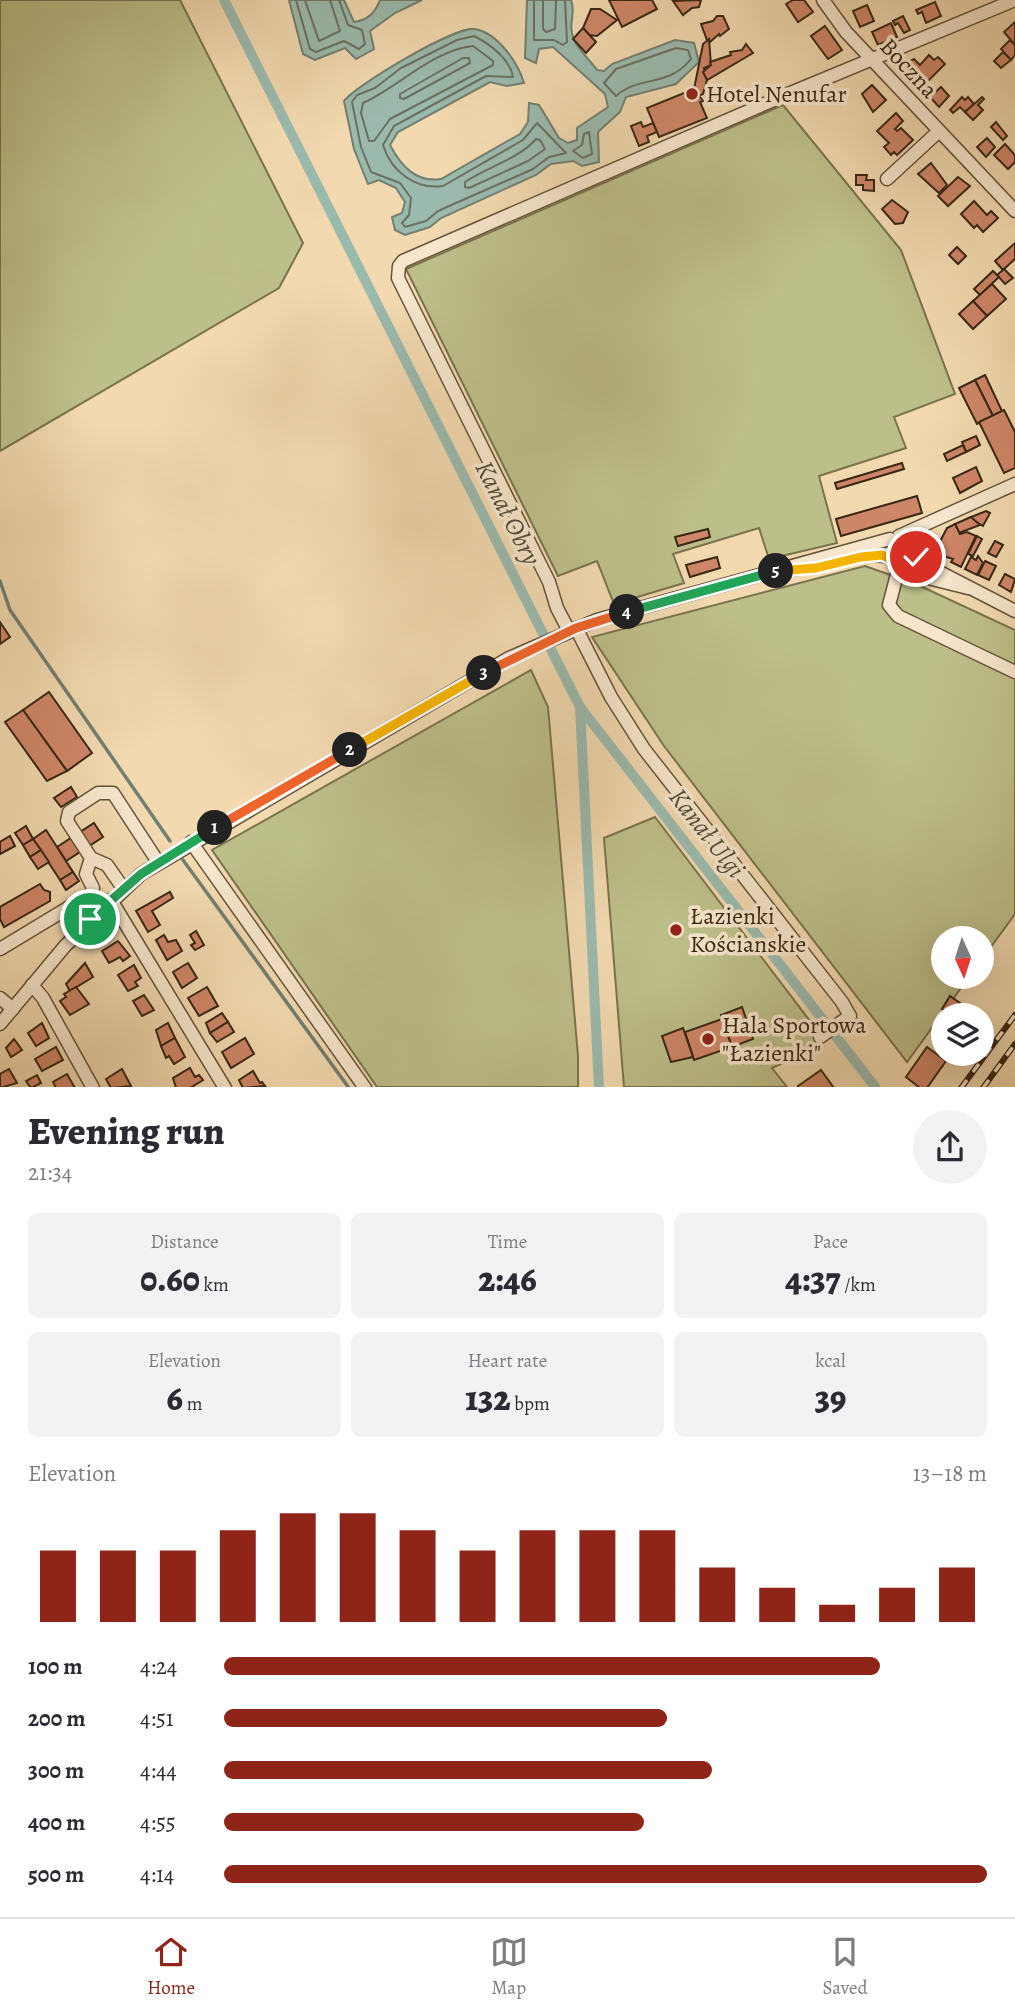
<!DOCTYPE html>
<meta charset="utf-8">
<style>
:root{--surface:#fff;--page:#f2f2f3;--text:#2b2b33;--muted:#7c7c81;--line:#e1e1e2;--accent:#8f2418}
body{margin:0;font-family:Alegreya,serif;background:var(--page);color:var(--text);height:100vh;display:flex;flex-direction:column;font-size:26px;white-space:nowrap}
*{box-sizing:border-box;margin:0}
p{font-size:23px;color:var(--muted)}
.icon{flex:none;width:38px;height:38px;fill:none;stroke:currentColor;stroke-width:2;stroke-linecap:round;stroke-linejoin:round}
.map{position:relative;height:1087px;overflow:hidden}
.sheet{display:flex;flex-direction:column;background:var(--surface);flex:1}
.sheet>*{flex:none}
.needle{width:46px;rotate:177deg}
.fabs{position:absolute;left:931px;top:926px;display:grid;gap:14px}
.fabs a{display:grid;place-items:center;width:63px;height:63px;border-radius:50%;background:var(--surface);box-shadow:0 7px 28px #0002;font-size:35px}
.pin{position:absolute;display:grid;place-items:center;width:60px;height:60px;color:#fff;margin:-30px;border:4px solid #fff;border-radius:50%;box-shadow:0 2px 7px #0007}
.km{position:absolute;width:35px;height:35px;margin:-18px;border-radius:50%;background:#222;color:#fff;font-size:19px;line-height:35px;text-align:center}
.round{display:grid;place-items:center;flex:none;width:74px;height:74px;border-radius:37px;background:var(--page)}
.headline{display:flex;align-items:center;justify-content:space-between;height:119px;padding:0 28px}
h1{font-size:38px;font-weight:800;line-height:52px}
.stats{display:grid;grid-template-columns:repeat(3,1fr);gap:10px;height:119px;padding:7px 28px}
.stats div{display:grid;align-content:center;border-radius:10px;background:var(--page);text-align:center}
.stats b{font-size:35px;font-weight:800}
.stats small{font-size:19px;font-weight:400}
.stats p{font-size:19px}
.chart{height:196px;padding:14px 28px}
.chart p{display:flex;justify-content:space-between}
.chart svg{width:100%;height:126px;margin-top:7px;stroke:var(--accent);stroke-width:6}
ul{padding:0 28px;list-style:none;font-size:23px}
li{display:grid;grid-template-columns:112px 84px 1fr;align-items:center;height:52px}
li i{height:18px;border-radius:9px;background:var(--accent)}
.menu{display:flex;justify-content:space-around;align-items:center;height:98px;border-top:2px solid var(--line);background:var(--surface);font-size:19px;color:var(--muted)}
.menu a{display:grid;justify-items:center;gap:4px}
.menu .active{color:var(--accent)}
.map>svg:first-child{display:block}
</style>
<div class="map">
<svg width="1015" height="1088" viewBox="0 0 1015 1088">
<rect width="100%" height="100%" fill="#f2d9b0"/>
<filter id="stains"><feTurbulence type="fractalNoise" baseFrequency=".00286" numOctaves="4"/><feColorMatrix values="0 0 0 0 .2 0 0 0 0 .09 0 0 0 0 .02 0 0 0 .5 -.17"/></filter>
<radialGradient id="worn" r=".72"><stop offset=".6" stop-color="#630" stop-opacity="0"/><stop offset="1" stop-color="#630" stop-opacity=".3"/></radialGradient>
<g fill="#bdbf8a" stroke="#7a734e" stroke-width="2">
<polygon points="0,0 180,0 303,243 279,288 0,451"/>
<polygon points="783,105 901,250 955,394 894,417 906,448 819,476 837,543 769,559 759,528 673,554 684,583 614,604 597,561 558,576 406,269"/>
<polygon points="865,566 916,584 1015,630 1015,914 982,959 982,938 943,938 943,976 969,977 907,1062 664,746 592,637"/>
<polygon points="531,670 548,707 578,1056 578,1087 377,1087 212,850"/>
<polygon points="655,817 810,1021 820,1046 772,1068 787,1087 624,1087 604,838"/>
</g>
<g fill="#9bbaae" stroke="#737f70" stroke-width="2">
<path d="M289 0H344L354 22C368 20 375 13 380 0H422L395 13 370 31 374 49 356 59 345 48 315 60 303 54Z"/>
<path d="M527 0H571C576 12 569 22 572 33 574 46 590 60 597 70L604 71 612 64 675 40 694 43 699 62 676 84 626 97 620 112 598 132 599 162 582 166 573 161 551 164 536 175 441 218 430 227 405 235 395 230 392 217 402 213 405 202 396 188 379 180 368 184 354 149 344 101C356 85 455 26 475 29 498 33 518 63 524 83L507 86 490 82 398 132 390 145C401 166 416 183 441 179L520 134 528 122 529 103 539 105 559 138 568 143 577 140V128L608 107 605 94 553 47 539 49 536 63 525 58Z"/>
</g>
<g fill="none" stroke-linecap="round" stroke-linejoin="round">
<g stroke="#6a7060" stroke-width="2">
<polyline points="296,0 310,49 316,52 344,41 359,49 365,44 362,30 348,25 339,0"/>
<polyline points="305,0 319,41 340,31 330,0"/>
<polyline points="534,0 534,40 554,40 563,45 567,42 565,0"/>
<polyline points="543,0 543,29 546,32 555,29 556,0"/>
<path d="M474 36C490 44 510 59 513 77L486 76 394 126 383 145C391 171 415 190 443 186L523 140 537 123 566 153 549 157 533 169 438 211 426 221 405 227 402 223 409 215 411 198 400 183 371 172 361 147 352 102 357 95 375 88 401 68 457 40Z"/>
<path d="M473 46 493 61V65L390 119 374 141H369L361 113 363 103C399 87 433 50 473 46Z"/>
<path d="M676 48 688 50 691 59C668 88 639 75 616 96L604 83 616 69Z"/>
<polygon points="463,58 469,58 470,63 404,99 400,98 400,94"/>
<polygon points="589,132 592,154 583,158 573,151 582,145 584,134"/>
<path d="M536 139 540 140 545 149 528 161 469 188 465 187V182C487 167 519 159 536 139Z"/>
</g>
<g stroke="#737f70" stroke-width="3.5">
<polyline points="0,581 10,610 170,841"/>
<polyline points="183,860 349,1088"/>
</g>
<g stroke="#9bbaae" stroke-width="10">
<polyline points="224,0 580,707 599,1088"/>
<polyline points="580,707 876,1088"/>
</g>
</g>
<g fill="#ce8668" stroke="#382713" stroke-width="2">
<polygon points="609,0 652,0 657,9 622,27"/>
<polygon points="701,0 699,7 692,8 683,15 673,1"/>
<polygon points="793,0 804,0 813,12 798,22 786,4"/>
<polygon points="935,2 941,16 926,23 922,12 918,14 916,10"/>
<polygon points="867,5 874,21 860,27 853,11"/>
<polygon points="591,9 600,9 617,20 597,36 589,35 583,28"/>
<polygon points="717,16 723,16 729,29 720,36 719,34 710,42 707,40 701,24 713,21"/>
<polygon points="903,16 910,30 904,33 898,23 895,25 893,21"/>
<polygon points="1015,22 1015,45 1004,32"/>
<polygon points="891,23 897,37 878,45 872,32"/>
<polygon points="825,26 842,50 828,59 811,36"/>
<polygon points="583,28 596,42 586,53 573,39"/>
<polygon points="709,39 711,65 704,68 707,80 703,94 698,96 694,89 703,44"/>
<polygon points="1010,40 1015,45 1015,55 1011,60 1001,49"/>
<polygon points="746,44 753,53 707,80 703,72 711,65 710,62 731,55 730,52 742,50"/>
<polygon points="1003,52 1011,60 1001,68 994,61"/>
<polygon points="929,55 934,60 938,57 945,64 926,83 917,77 914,80 903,69 907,63 914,59 920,65"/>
<polygon points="872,85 886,100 873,112 862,94"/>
<polygon points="941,87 949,96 939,107 930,97"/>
<polygon points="694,89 703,101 700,102 707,118 659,137 647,108"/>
<polygon points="962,97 965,100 968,97 974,104 965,112 960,107 953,113 950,110"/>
<polygon points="982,97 984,99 978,105 983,110 973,120 965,112"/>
<polygon points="896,113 903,121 895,129 897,131 901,128 913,140 897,155 894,152 891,155 884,147 889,143 877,131"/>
<polygon points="641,122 643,127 653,123 657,132 647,136 649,142 639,146 631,126"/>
<polygon points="996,122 1007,136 1003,140 991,127"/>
<polygon points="987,138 995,147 986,157 977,147"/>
<polygon points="1005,144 1015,155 1015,162 1008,169 994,155"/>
<polygon points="931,163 947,185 939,193 918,174"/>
<polygon points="856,175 867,175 866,180 874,180 874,191 863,190 863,185 856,185"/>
<polygon points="958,177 970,186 948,206 938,196"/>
<polygon points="892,200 908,212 903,223 895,224 882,209"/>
<polygon points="974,201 987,215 991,211 998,218 983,232 977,225 974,228 961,214"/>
<polygon points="1015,243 1015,259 1003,270 995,261"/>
<polygon points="957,247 966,256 958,264 949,255"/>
<polygon points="1004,269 1013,278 1005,284 997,275"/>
<polygon points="993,271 999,277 980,295 974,289"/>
<polygon points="992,284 1006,299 987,316 973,301"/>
<polygon points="973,301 987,316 973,329 959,314"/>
<polygon points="985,375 1002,411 993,416 975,380"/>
<polygon points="975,380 993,416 977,424 959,388"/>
<polygon points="1004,410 1015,432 1015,468 1004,473 979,422"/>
<polygon points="976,436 980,445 966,452 962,442"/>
<polygon points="963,445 966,452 947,461 944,454"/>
<polygon points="902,463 904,469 837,489 835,483"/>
<polygon points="976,467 982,481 960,493 953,478"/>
<polygon points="917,496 922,513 841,536 836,519"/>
<polygon points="986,511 990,513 983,526 972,520 971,517"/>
<polygon points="971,517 980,525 959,533 955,524"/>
<polygon points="955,524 960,534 967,532 976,536 961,567 951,562 953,559 934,553 947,528"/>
<polygon points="708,529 710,537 678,546 675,537"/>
<polygon points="977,536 982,539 973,556 968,554"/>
<polygon points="995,541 1003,545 996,557 988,553"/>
<polygon points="978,556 983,563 977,575 965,569 971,557 976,560"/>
<polygon points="717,557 720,568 690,577 686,565"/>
<polygon points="985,561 996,566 989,580 978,575"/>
<polygon points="1005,574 1015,579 1011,592 999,585"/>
<polygon points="0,622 10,637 0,644"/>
<polygon points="49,692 92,753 67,771 23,710"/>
<polygon points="23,710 67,771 47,781 5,722"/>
<polygon points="71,787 77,797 61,807 54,798"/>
<polygon points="94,823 103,837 66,861 57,847"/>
<polygon points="26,826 33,839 23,845 15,833"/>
<polygon points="46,830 73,872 60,880 33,839"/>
<polygon points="10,836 15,846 0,854 0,842"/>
<polygon points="33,839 41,850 30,857 23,845"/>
<polygon points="41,850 49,862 38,869 30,857"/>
<polygon points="73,872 79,881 66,890 60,880"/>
<polygon points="40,884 44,890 50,892 50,901 4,927 0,919 0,907"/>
<polygon points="170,892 173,898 152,911 160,925 148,932 136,911"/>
<polygon points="196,931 204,945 195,950 191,945 195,943 190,935"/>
<polygon points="164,935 168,942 176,940 182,951 167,960 156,940"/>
<polygon points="118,941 130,956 123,961 120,957 109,963 102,951"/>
<polygon points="85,963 93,977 70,991 66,984"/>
<polygon points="188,963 197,978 182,988 173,972"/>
<polygon points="134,965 141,978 135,982 138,986 128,991 118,975"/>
<polygon points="76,987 89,1004 70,1015 60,1001 66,997 64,994"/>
<polygon points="207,987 218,1006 199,1016 188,998"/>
<polygon points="144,995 154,1010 142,1016 133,1001"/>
<polygon points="950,996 960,1003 952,1015 942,1009"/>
<polygon points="742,1007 753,1039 732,1047 721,1015"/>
<polygon points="222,1013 228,1022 210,1033 206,1023"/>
<polygon points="722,1019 732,1047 694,1060 685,1032"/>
<polygon points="228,1022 234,1032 217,1042 210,1033"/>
<polygon points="42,1023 49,1038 36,1046 28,1033"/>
<polygon points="168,1023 175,1038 161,1046 156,1030"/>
<polygon points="683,1028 693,1057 671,1062 662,1036"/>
<polygon points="175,1038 185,1057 174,1064 169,1056 166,1058 161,1046"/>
<polygon points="245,1038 254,1054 231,1068 222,1052"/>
<polygon points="14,1039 22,1050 11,1057 6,1048"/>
<polygon points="56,1047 63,1060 42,1071 35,1059"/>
<polygon points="927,1047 946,1061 927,1088 920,1088 906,1077"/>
<polygon points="190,1068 195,1077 199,1075 203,1080 190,1088 176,1088 173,1078"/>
<polygon points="9,1069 17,1083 0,1088 0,1074"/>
<polygon points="122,1069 131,1086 111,1088 106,1079"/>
<polygon points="821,1070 834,1088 799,1088 798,1086"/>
<polygon points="253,1071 260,1083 262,1082 265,1086 243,1088 239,1080"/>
<polygon points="67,1074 75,1088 56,1088 53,1082"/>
<polygon points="37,1075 41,1083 31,1088 26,1081"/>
</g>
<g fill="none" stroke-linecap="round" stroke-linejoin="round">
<defs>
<g id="minor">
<polyline points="823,0 846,32 1015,211"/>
<polyline points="887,179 939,131"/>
<polyline points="899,536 1015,484"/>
<polyline points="913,551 922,563 1015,611"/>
<path d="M795 569C825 568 859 550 888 557"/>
<polyline points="968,588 932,579 900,563 889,605 898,616 1015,672"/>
<polyline points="576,628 611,697 644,749 842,1002 850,1016 820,1037"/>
<polyline points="569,631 557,608 549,582 398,278 399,266 403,261 776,99 1015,0"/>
<polyline points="191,842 365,1088"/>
<polyline points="123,888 107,865 91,858 67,821 69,812 98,793 113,793 158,862"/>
<polyline points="111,900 225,1088"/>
<polyline points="0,949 91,894 93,888 86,874 91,858"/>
<polyline points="32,985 43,998 93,1088"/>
<polyline points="0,998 13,1009"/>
<polyline points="0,1024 65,946 141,874 509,658 597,620 890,539"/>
</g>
</defs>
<use href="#minor" stroke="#66543a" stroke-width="15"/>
<use href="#minor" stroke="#f7e6cc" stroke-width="12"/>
<defs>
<g id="rail">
<polyline points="961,1088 1015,1015"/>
<polyline points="983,1088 1015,1044"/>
</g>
</defs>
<use href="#rail" stroke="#382713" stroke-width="6"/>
<use href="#rail" stroke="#f7e6cc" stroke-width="3.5" stroke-dasharray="10" stroke-linecap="butt"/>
</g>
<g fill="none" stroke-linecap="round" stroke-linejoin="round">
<defs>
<polyline id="split-1" points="90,919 141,874 215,828"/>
<polyline id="split-2" points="215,828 350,750"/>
<polyline id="split-3" points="350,750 484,673"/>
<polyline id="split-4" points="484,673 576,628 627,612"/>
<polyline id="split-5" points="627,612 776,571"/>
<polyline id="split-6" points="776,571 816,568 861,557 882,555 900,563 909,560 914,551 916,557"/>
</defs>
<use href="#split-1" stroke="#fff" stroke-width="14"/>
<use href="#split-2" stroke="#fff" stroke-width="14"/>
<use href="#split-3" stroke="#fff" stroke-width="14"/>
<use href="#split-4" stroke="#fff" stroke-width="14"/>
<use href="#split-5" stroke="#fff" stroke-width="14"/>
<use href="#split-6" stroke="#fff" stroke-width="14"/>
<use href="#split-1" stroke="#22a559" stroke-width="9"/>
<use href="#split-2" stroke="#f0652b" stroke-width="9"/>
<use href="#split-3" stroke="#f5b400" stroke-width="9"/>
<use href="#split-4" stroke="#f0652b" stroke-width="9"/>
<use href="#split-5" stroke="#22a559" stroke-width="9"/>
<use href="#split-6" stroke="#f5b400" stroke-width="9"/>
</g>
<g fill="#8f2418" stroke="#f7e6cc" stroke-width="2.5">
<circle cx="692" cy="94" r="7"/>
<circle cx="676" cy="930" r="7"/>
<circle cx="708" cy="1039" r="7"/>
</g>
<g text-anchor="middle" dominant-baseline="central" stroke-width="7" stroke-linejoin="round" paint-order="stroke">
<g font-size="24" fill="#382713" stroke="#f7e6cc">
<text transform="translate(909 68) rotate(47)">Boczna</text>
</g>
<g font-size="24" fill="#382713" stroke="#f7e6cc" text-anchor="start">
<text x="706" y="94">Hotel Nenufar</text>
<text x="690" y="916">Łazienki<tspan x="690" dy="28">Kościanskie</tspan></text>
<text x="722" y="1025">Hala Sportowa<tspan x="722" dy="28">"Łazienki"</tspan></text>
</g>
<g font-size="26" font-style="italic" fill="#514c3a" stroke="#f7e6cc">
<text transform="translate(508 513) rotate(63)">Kanał Obry</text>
<text transform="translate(707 833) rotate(52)">Kanał Ulgi</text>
</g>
</g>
<rect width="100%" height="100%" filter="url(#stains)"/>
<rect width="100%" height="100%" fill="url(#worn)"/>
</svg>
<div class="fabs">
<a><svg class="needle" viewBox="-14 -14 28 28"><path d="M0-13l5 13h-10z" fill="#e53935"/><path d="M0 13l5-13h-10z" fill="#7c7c81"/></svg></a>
<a><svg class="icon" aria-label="layers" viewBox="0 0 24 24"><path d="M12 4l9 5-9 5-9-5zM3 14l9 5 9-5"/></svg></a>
</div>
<div class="pin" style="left:90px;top:919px;background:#1e9e55"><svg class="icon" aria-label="arrive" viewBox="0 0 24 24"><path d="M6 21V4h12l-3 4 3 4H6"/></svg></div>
<div class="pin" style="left:916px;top:557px;background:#d93025"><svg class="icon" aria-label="check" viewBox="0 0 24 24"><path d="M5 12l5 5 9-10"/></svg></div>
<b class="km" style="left:215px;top:828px">1</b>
<b class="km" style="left:350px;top:750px">2</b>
<b class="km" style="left:484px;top:673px">3</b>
<b class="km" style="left:627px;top:612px">4</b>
<b class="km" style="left:776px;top:571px">5</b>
</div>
<section class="sheet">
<div class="headline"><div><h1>Evening run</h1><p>21:34</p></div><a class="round"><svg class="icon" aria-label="share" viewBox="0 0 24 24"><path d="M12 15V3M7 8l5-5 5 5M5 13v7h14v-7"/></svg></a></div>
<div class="stats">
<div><p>Distance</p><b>0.60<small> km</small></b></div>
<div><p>Time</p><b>2:46</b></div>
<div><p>Pace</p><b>4:37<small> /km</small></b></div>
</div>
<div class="stats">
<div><p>Elevation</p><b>6<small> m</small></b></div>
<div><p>Heart rate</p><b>132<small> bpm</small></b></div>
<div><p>kcal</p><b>39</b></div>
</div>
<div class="chart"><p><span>Elevation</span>13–18 m</p>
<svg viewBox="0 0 160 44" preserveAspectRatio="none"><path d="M5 44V19M15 44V19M25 44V19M35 44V12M45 44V6M55 44V6M65 44V12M75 44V19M85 44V12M95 44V12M105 44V12M115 44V25M125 44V32M135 44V38M145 44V32M155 44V25"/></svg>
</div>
<ul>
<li><b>100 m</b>4:24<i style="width:86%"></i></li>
<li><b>200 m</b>4:51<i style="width:58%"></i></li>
<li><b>300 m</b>4:44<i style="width:64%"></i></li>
<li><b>400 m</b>4:55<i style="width:55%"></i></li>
<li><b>500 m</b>4:14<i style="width:100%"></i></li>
</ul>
</section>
<nav class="menu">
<a class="active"><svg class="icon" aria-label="home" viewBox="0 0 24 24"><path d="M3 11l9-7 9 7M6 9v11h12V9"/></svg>Home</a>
<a><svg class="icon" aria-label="map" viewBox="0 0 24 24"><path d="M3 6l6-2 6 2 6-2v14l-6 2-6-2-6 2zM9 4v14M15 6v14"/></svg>Map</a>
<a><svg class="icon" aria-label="saved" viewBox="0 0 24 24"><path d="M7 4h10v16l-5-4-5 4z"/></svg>Saved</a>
</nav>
